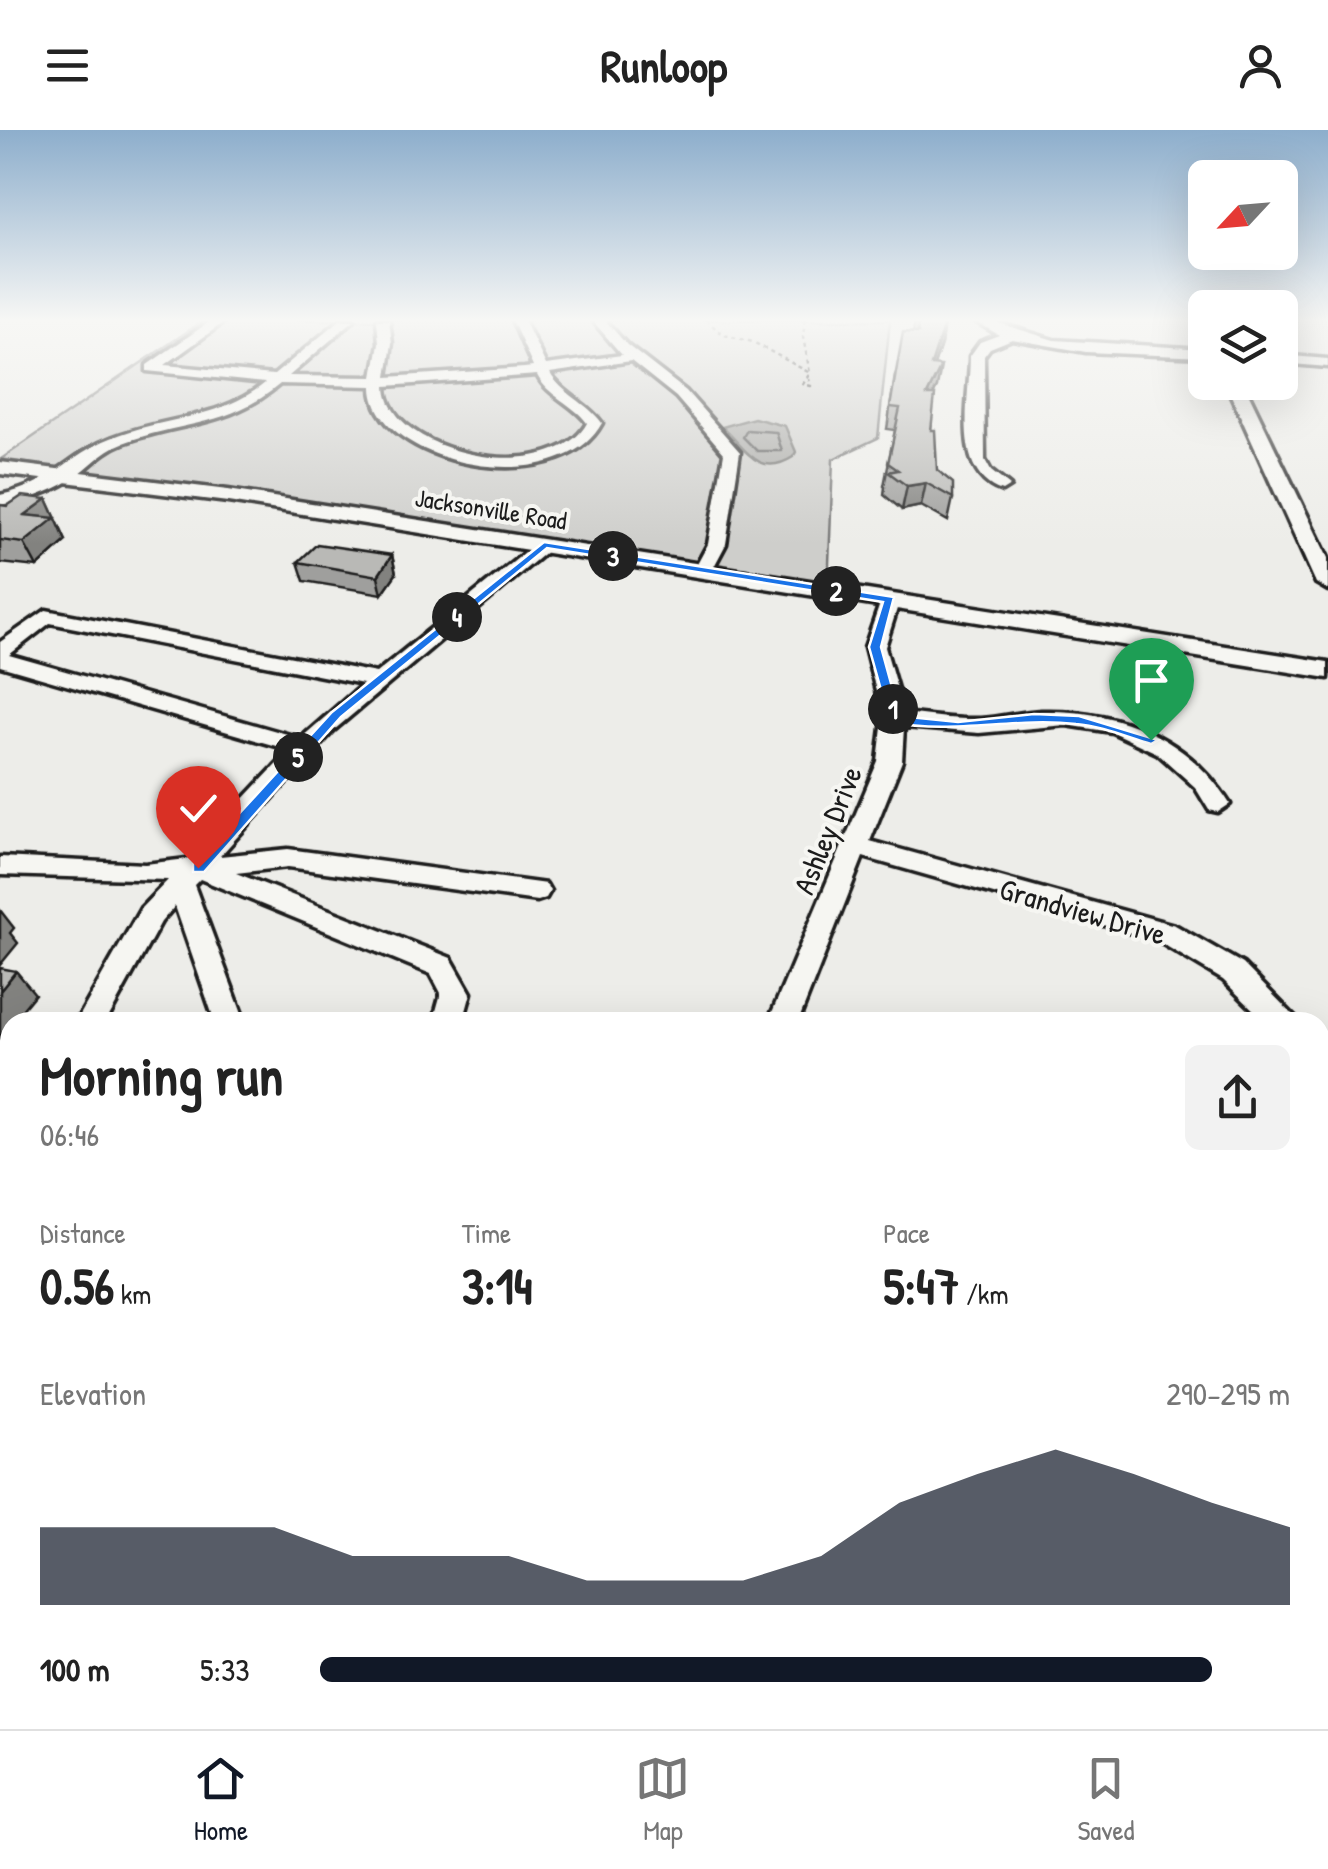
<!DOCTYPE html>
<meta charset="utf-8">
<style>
:root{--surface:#fff;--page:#f2f2f2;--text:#222;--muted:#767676;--line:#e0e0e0;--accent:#111827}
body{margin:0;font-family:"Patrick Hand",sans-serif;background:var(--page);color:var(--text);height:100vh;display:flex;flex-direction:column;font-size:38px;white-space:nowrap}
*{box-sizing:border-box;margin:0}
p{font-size:32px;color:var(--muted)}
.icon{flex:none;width:55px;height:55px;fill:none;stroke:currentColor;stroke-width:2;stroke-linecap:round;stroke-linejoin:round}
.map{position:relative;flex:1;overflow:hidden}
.details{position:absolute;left:0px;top:882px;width:1330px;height:718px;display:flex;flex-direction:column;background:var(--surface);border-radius:30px 30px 0 0;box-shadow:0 10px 40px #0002}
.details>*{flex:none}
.needle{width:65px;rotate:244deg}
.fabs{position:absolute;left:1188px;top:30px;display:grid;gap:20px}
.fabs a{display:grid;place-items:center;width:110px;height:110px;border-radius:15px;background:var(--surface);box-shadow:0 10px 40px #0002;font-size:50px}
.pin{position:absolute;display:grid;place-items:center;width:85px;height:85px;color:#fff;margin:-102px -42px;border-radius:50% 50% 50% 0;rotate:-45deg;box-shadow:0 0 10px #0007}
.pin .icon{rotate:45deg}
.km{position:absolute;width:50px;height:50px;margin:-25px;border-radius:50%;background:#222;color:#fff;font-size:28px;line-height:50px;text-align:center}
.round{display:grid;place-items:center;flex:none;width:105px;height:105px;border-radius:15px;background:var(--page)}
.head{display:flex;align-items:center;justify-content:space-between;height:170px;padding:0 40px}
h1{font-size:55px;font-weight:700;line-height:75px}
.stats{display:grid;grid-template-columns:repeat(3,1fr);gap:15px;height:170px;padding:10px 40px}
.stats div{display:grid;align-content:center}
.stats b{font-size:50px;font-weight:700}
.stats small{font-size:28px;font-weight:400}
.stats p{font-size:28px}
.chart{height:280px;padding:20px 40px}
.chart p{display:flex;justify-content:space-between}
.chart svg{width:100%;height:180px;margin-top:10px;fill:var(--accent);opacity:.7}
ul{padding:0 40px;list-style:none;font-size:32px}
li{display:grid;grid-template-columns:160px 120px 1fr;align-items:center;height:75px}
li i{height:25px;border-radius:12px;background:var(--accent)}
header{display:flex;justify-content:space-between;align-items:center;height:130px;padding:0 40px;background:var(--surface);font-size:45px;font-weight:700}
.menu{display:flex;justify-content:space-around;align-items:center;height:140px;border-top:2px solid var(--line);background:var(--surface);font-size:28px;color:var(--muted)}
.menu a{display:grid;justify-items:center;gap:5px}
.menu .selected{color:var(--accent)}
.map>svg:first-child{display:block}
</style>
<header><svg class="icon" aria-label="menu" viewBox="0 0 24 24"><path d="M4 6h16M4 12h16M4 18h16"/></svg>Runloop<svg class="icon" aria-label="person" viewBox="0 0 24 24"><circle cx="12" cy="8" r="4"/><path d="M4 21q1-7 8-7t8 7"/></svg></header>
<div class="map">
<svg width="1328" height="1599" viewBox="0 0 1328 1599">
<rect width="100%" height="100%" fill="#edede9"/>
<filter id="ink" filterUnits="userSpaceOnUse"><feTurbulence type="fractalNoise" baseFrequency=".01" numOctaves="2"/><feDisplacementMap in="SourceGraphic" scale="20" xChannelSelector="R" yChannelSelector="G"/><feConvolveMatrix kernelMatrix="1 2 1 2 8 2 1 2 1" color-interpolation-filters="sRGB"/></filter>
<g filter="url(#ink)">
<polygon fill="#cececb" stroke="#757574" stroke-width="2.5" points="204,190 890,190 878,308 833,329 828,460 1,329"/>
<path fill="#a6a6a3" stroke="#6f6f6d" stroke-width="2.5" d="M754 288 785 296 796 322 793 327C757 350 744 315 722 297Z"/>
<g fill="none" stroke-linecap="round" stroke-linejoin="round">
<polygon stroke="#535352" stroke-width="2.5" points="747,300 776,302 782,321 757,321 743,307"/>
<defs>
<g id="minor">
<path d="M212 190H227L165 235 274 245 340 190H354L289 246 373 247 379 213 377 190H389L392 213 387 247 524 238 533 237 512 190H524L546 235 622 225 592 190H605L627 215 686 261 740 322 726 414 710 444H696L694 440 708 414 724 323 676 267 631 231 550 243C561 263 588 273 602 293 559 373 371 334 372 256L280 254C228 298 182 291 123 313 102 321 90 337 72 349 50 363 26 370 0 375V365C54 354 67 325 111 308 164 286 218 291 265 253L147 241V235ZM537 245C547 266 574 274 587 293 551 358 387 324 386 256Z"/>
<path d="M973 190H989L1054 210 1205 219V227L1086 222 1012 209 990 218 984 226 985 330 991 341 1010 356 1002 361C951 344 970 269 970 226L980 212 999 205Z"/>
<polygon points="1280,225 1328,229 1328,237 1280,233"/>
<path d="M539 411 554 415 334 600 220 726 288 719 546 754 550 761 546 768 537 771 288 737 236 743 451 828 471 863 463 892H433L441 863 431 844 200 749 194 755 245 892H215L175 776 161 792 106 892H76L141 778 168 750 0 745V727L145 734 187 729 290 620 0 536V512L46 480 376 543ZM50 493 363 554 301 608 9 525Z"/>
<path d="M883 465 900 469 885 517 904 583C929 586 955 590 980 589 1001 588 1020 582 1041 581 1119 579 1188 607 1230 674L1218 682 1209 680 1195 657 1157 623 1112 602 1066 595 979 603 904 597 902 631 870 711 1175 795 1243 834 1300 892H1266L1223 850 1156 810 863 727 798 892H768L878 631 883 589 865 517Z"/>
<polygon points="1320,934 1328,937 1328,989 1320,986"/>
<polygon points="1320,1108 1328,1109 1328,1143 1320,1142"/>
<polygon points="335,1590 384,1590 388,1599 339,1599"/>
</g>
<g id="major">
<polygon points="1225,252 1243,252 1328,428 1328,460 1316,453"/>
<polygon points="0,332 228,360 1328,532 1328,548 228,372 0,344"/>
</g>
</defs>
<use href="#minor" stroke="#1c1c1c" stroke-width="7"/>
<use href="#major" stroke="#1c1c1c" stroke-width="7"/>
<g stroke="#1c1c1c" stroke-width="2.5" stroke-dasharray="4 4" stroke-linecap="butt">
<polyline points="706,190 724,205 753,212 810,243"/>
<polyline points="805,190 803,207 810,243 803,254 811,256 809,249"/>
</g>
<use href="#minor" fill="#f6f6f2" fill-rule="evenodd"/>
<use href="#major" fill="#f6f6f2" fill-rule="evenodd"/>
</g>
<g fill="#9f9f9d" stroke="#1c1c1c" stroke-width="2.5">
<polygon points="915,190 944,190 941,214 934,235 937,257 933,265 931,300 937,340 953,368 948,391 921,376 902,380 884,365 885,357 884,356 895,300 887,299 895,245 913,203"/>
<polygon points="47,369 66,411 37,437 0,433 0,375 7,376"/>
<polygon points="392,425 396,444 382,464 304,451 298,432"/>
</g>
<g fill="#82827f" stroke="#1c1c1c" stroke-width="2.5">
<polygon points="944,194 941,214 927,256 931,235"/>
<polygon points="941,236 937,257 923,286 927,265"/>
<polygon points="926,353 921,376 902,380 907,356"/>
<polygon points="47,369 66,411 37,437 24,413 25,385"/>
<polygon points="392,425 396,444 382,464 378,446"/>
<polygon points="0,780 14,798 10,803 18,813 0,835"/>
<polygon points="16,841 35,864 12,892 10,892 10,895 0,908 0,861"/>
</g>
<g fill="#b9b9b6" stroke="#1c1c1c" stroke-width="2.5">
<polygon points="917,190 944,190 944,194 931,235 941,236 927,265 935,265 931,300 935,300 937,340 953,353 953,368 926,353 907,356 888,342 898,340 888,333 900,278 890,277 903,202 918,203"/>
<polygon points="22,366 47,369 25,385 55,388 24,413 0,410 0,375 7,376"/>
<polygon points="317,414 392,425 378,446 298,432"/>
<polygon points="0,838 16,841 0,861"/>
</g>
</g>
<linearGradient id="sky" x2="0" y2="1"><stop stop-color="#8daecc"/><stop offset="0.46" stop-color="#f7f7f5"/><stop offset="1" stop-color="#f7f7f5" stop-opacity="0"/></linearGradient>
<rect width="1328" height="414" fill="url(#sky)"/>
<path fill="#1a73e8" stroke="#fff" stroke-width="2.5" d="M544 412 894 467 881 517 900 586 958 592 1034 584 1079 586 1158 610 1151 614C1127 607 1101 596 1076 594 1012 587 954 605 890 592L869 517 883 472 547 418 341 587 204 742H193V734L332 582Z"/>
<g text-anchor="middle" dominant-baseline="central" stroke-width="8" stroke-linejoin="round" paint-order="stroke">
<g font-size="25" fill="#1c1c1c" stroke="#f6f6f2">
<text transform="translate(491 379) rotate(9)">Jacksonville Road</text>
</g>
<g font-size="30" fill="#1c1c1c" stroke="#f6f6f2">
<text transform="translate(827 700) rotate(-68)">Ashley Drive</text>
<text transform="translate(1083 781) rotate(16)">Grandview Drive</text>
</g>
</g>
</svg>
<div class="fabs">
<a><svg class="needle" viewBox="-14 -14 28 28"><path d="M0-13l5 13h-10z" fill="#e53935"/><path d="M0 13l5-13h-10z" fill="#767676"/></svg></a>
<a><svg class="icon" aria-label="layers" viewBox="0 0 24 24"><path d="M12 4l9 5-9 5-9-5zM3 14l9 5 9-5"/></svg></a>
</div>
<div class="pin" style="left:1151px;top:610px;background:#1e9e55"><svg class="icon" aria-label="arrive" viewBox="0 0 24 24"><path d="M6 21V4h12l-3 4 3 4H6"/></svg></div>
<div class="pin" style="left:198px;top:738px;background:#d93025"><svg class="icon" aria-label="check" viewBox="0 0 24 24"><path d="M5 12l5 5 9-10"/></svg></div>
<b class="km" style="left:893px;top:579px">1</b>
<b class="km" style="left:836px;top:461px">2</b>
<b class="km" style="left:613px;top:426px">3</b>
<b class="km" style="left:457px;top:487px">4</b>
<b class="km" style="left:298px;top:627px">5</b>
<section class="details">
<div class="head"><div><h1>Morning run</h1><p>06:46</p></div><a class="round"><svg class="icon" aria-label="share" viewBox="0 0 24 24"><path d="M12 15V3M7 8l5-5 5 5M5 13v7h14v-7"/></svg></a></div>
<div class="stats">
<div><p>Distance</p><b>0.56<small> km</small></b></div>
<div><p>Time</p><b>3:14</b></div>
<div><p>Pace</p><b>5:47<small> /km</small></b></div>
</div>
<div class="chart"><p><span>Elevation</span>290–295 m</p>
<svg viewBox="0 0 160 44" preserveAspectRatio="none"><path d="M0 44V25L10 25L20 25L30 25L40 32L50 32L60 32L70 38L80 38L90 38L100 32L110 19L120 12L130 6L140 12L150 19L160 25V44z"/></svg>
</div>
<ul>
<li><b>100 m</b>5:33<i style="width:92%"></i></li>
</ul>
</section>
</div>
<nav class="menu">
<a class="selected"><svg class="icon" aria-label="home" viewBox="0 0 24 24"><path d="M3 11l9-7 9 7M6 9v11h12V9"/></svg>Home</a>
<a><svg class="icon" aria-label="map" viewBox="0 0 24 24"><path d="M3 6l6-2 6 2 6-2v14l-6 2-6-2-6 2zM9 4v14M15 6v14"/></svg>Map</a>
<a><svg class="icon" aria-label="saved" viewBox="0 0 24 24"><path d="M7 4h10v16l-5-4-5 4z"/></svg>Saved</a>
</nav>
